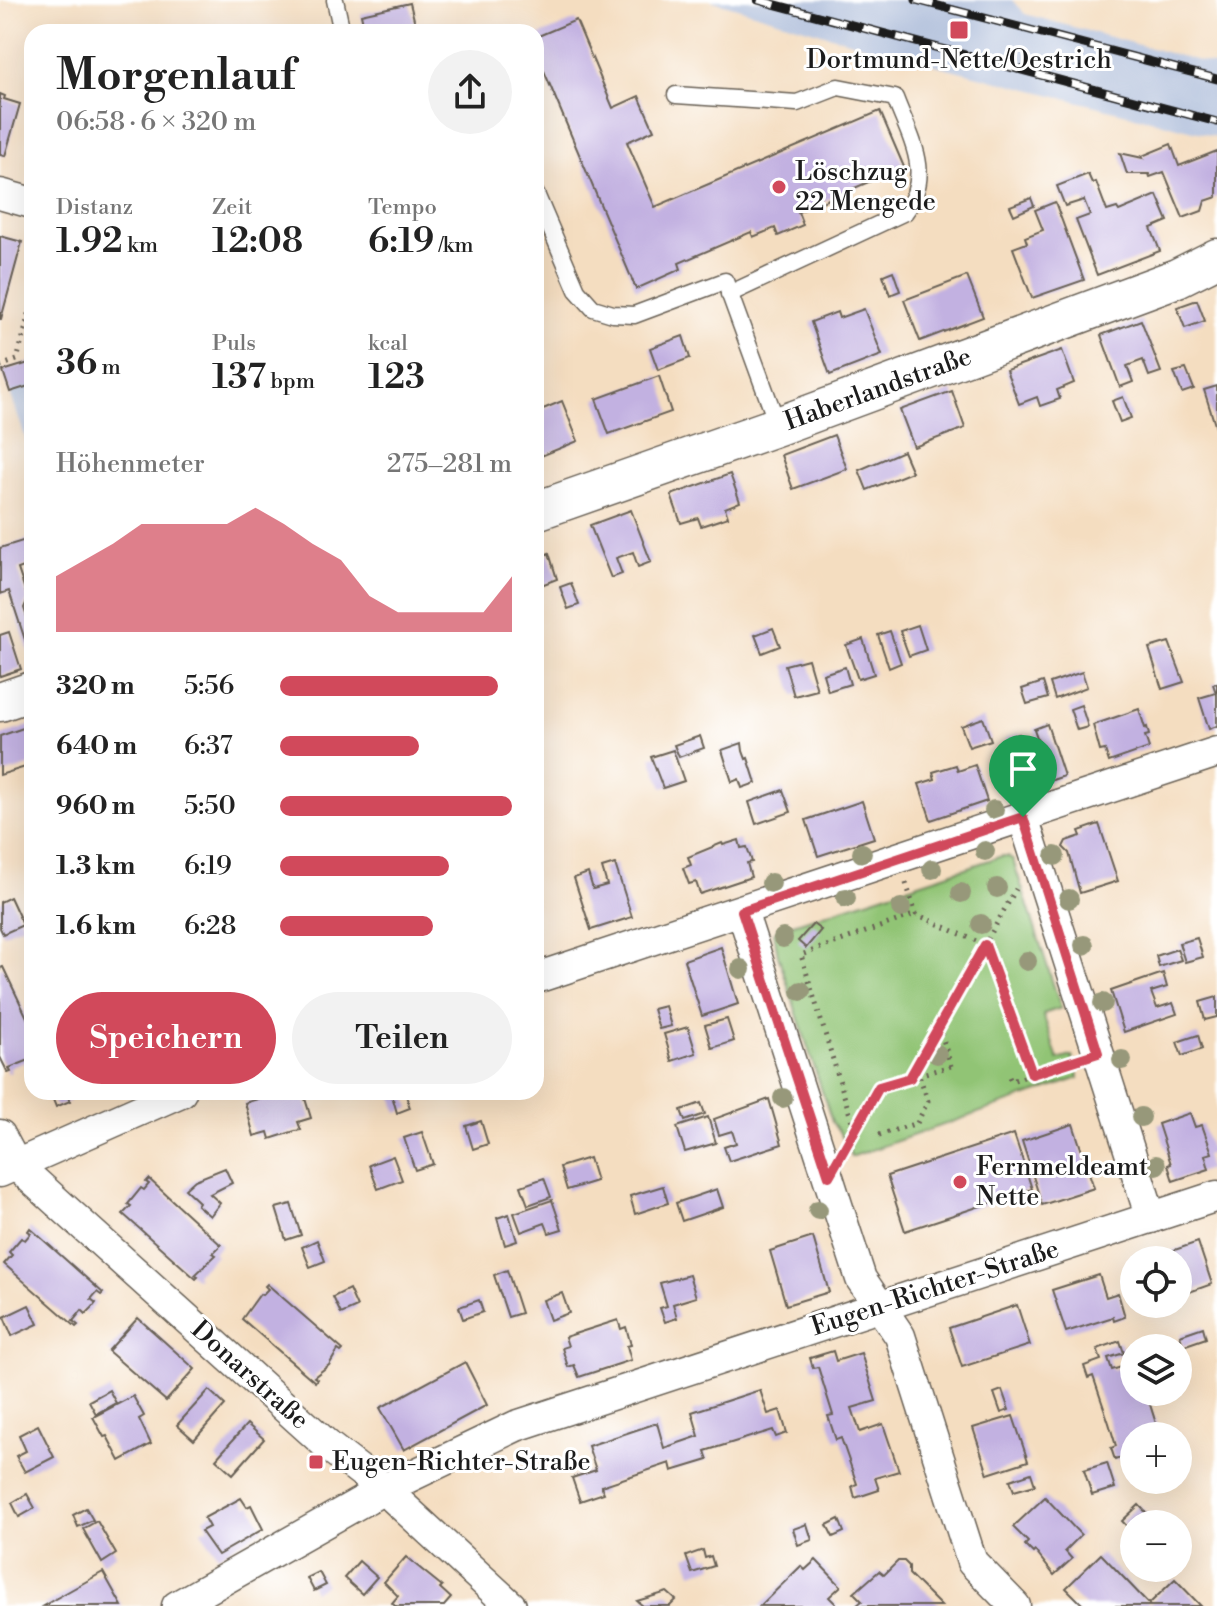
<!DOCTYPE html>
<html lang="de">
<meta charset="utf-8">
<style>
:root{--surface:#fff;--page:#f2f2f2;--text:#222;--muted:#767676;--accent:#d1495b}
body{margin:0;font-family:"Libre Bodoni",serif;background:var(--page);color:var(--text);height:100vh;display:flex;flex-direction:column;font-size:30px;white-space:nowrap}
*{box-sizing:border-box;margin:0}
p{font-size:26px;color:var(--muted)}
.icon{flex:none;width:44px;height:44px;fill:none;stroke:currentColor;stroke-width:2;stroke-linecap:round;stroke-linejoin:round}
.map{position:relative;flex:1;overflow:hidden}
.sheet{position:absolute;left:24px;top:24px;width:520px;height:1076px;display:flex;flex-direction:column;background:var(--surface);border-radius:24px;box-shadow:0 8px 32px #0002}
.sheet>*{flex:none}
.buttons{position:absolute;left:1120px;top:1246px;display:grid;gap:16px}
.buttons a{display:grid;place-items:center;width:72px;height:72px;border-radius:50%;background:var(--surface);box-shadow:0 8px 32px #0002;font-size:40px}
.pin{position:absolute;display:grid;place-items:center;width:68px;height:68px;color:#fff;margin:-82px -34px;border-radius:50% 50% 50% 0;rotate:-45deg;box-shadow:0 0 8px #0007}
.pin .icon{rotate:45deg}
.round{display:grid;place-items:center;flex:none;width:84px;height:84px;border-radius:42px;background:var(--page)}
.summary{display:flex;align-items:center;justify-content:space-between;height:136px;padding:0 32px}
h1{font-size:44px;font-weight:600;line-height:60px}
.figures{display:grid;grid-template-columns:repeat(3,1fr);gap:12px;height:136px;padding:8px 32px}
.figures div{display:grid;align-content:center}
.figures b{font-size:34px;font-weight:600}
.figures small{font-size:22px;font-weight:400}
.figures p{font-size:22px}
.chart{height:224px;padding:16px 32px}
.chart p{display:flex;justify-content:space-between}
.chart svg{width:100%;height:144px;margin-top:8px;fill:var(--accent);opacity:.7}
.button{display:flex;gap:16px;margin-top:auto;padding:16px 32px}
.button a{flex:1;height:92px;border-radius:48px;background:var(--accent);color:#fff;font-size:32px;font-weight:600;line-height:92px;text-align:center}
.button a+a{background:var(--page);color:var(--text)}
ul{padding:0 32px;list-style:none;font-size:26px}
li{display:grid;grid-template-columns:128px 96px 1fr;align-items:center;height:60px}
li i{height:20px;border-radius:10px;background:var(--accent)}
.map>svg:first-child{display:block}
</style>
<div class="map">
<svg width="1217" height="1606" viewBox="0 0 1217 1606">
<rect width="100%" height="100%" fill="#fff"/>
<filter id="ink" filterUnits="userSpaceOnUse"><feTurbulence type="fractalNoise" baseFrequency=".0125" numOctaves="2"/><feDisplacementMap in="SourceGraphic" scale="16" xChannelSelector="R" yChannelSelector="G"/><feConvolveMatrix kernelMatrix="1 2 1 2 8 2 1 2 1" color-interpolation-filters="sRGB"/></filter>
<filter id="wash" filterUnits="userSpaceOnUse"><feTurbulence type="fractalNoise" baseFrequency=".006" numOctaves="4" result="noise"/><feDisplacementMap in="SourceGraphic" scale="32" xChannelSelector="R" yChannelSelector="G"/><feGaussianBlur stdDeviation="1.8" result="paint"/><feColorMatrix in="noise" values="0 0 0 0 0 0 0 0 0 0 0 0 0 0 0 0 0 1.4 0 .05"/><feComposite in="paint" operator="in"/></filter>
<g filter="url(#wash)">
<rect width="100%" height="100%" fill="#f4ddc0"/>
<g fill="#b7c5de">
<polygon points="710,0 1012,0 1025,14 1217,66 1217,137 892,54"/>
<polygon points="32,362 32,458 3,371"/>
</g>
<polygon fill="#91c475" stroke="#567048" stroke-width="2" points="1002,856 1008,856 1013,860 1061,1008 1043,1014 1058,1060 1072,1056 1079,1078 851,1157 847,1144 832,1122 778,955 774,933 778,929"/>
<g id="blocks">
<g fill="#c2b1e1">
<polygon points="410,3 417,32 365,32 361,14"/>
<polygon points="576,20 613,108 639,96 654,130 627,142 655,207 880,111 904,167 798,212 803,225 778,236 775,228 753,237 751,232 679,263 681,269 636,289 536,52 536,37"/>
<polygon points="0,94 5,96 4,99 20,104 5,156 0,155"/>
<polygon points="1171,144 1179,166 1217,151 1217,197 1205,201 1202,211 1183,218 1164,172 1150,177 1149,174 1127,174 1120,153 1143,158 1142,156"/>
<polygon points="1088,174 1092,183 1096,182 1107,211 1117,208 1119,211 1157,195 1168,221 1151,228 1160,251 1097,275 1076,220 1090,215 1084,200 1065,206 1057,186"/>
<polygon points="1031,198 1034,206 1014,215 1010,206"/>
<polygon points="1055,202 1084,280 1032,298 1013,248 1027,243 1025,237 1043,230 1035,210"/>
<polygon points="0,236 22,242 1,319 0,319"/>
<polygon points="893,271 900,291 890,295 883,275"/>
<polygon points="967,276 983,317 920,341 904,300"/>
<polygon points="1197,300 1205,321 1185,328 1177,307"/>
<polygon points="864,309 882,355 830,375 811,322 837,312 839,318"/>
<polygon points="1141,320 1161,372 1149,376 1143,360 1127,366 1133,382 1120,387 1101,335"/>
<polygon points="683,336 690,358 658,370 650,348"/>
<polygon points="1062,350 1074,383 1057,390 1060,399 1040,406 1037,397 1019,404 1006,370"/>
<polygon points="32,362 32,385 10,392 3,371"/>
<polygon points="1186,369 1194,389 1182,393 1174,372"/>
<polygon points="659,376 671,412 609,434 596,399"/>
<polygon points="1217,386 1217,428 1216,428 1204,390"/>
<polygon points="952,391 965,428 914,447 900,410"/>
<polygon points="1123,397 1131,418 1120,422 1112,401"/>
<polygon points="562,401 578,441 536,458 536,412"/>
<polygon points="834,435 847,469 793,489 781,455"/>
<polygon points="903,451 912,472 867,490 859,470"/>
<polygon points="730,474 740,502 725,508 728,517 701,526 698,518 681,523 671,495"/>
<polygon points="631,510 651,562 638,567 633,552 616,558 622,574 611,578 590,525"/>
<polygon points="32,538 32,564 18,569 28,599 24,608 27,617 32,615 31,658 9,591 0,594 0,548"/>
<polygon points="541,543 545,555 549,553 557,579 536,587 536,545"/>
<polygon points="571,583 579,605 568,609 560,587"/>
<polygon points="918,625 926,650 909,656 900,631"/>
<polygon points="773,628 780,646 762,653 755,635"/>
<polygon points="890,631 901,663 889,668 878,635"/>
<polygon points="9,632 21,669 0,676 0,635"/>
<polygon points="863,639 874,674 858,679 846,645"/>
<polygon points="1169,642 1184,682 1162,689 1149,648"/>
<polygon points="808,659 817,690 794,696 785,665"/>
<polygon points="845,667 850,684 828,691 823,674"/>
<polygon points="1082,672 1087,687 1055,699 1050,683"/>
<polygon points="1043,682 1048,698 1027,704 1022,689"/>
<polygon points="1217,683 1217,726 1209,729 1199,698 1216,693 1213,684"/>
<polygon points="1081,705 1088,727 1077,730 1070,709"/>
<polygon points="1139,709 1145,728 1147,727 1149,735 1145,736 1149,748 1109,762 1105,750 1100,751 1093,725"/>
<polygon points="983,718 991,740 969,747 961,726"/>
<polygon points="1047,724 1064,776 1023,790 1006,738 1019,734 1024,748 1039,743 1034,729"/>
<polygon points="32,725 32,765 0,775 0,736"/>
<polygon points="700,736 704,748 679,757 674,745"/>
<polygon points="742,743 743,751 746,759 748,758 756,783 742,788 739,779 732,782 722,750"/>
<polygon points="673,750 684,781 663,788 651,757"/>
<polygon points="956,765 958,771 975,765 987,801 931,820 919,784 935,779 933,772"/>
<polygon points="783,790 791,812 756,824 749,802"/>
<polygon points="862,801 874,838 818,856 806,820"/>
<polygon points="1099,824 1118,881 1080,893 1069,853 1063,847 1066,841 1081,836 1079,831"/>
<polygon points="739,840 741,848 747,847 752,862 747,863 751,877 700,894 696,882 689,884 683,868 691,865 688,857 722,843 723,845"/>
<polygon points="615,864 632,917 591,930 574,878 588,873 593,889 607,885 602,868"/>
<polygon points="10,897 23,925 3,934 0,928 0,902"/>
<polygon points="813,924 821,930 806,948 798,941"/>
<polygon points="1197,938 1203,957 1185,962 1179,943"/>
<polygon points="721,947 738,1004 702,1016 684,960"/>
<polygon points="1177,949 1181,960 1159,967 1156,956"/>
<polygon points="3,967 32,1028 32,1059 9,1068 11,1072 8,1073 0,1057 0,968"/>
<polygon points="1163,973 1167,987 1151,992 1157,1008 1173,1003 1177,1014 1124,1032 1111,991"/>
<polygon points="1217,997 1217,1017 1205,1020 1200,1002"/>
<polygon points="665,1006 671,1026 659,1029 653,1009"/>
<polygon points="727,1019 734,1041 712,1048 705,1025"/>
<polygon points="688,1027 696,1053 672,1061 664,1034"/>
<polygon points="1198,1035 1202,1049 1182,1056 1177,1042"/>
<polygon points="50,1092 66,1092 70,1101 56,1107"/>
<polygon points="279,1092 303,1092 311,1118 298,1122 301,1130 295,1131 270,1139 268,1132 254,1136 245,1103"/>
<polygon points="391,1092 405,1092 410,1108 397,1113"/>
<polygon points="769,1099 782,1144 729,1161 724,1147 736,1143 732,1131 719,1135 714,1119"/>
<polygon points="701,1103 705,1114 685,1121 681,1110"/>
<polygon points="1190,1113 1195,1127 1202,1125 1212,1153 1205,1155 1209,1169 1173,1181 1168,1165 1171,1164 1158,1124"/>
<polygon points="708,1117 716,1143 685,1152 677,1127"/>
<polygon points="481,1121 488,1144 473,1149 466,1126"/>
<polygon points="1073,1124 1094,1188 1042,1205 1022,1141"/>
<polygon points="422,1132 433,1164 415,1170 404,1138"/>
<polygon points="1014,1134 1032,1189 905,1231 887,1176"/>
<polygon points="393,1156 402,1180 378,1189 369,1165"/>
<polygon points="589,1158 596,1181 567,1190 560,1167"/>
<polygon points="225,1168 232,1183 210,1194 220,1203 210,1216 197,1205 199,1202 185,1189 195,1180"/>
<polygon points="544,1178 551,1197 528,1205 521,1186"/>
<polygon points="149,1179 221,1245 213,1253 216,1255 195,1275 198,1277 196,1279 123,1214 131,1206 128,1204 141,1188 144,1190 149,1184 146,1182"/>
<polygon points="663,1186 668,1203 635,1214 630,1196"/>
<polygon points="717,1189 723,1207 682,1221 676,1203"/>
<polygon points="552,1200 562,1229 549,1233 545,1223 521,1232 514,1213"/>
<polygon points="291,1204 301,1235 286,1240 276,1208"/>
<polygon points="509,1214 517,1241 505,1245 497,1218"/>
<polygon points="30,1228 103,1293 101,1295 97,1292 91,1299 96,1303 92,1308 86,1314 82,1310 73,1321 78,1325 76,1327 4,1264 12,1255 9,1252 21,1238 25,1240 31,1233 28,1231"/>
<polygon points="813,1237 829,1292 786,1305 770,1251"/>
<polygon points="317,1240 325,1261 310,1267 302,1247"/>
<polygon points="1198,1242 1212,1284 1178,1296 1178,1260 1152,1260 1151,1258"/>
<polygon points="507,1270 521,1313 508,1317 494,1275"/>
<polygon points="689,1275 696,1297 673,1304 677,1318 665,1322 660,1308 667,1306 660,1283"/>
<polygon points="1099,1275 1106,1297 1118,1293 1125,1317 1114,1321 1113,1317 1066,1332 1052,1290"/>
<polygon points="267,1284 343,1350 341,1352 338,1350 329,1365 314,1377 317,1379 315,1382 242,1319 260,1294 262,1295 268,1289 265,1286"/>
<polygon points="349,1289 357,1307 341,1314 333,1297"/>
<polygon points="562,1293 569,1313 550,1320 543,1300"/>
<polygon points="479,1300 483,1312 463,1319 459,1307"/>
<polygon points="29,1305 38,1324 12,1336 4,1317"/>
<polygon points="1017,1305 1030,1345 962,1367 949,1328"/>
<polygon points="138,1318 195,1369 166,1401 108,1351"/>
<polygon points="618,1320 621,1329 626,1327 631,1345 627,1346 631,1360 579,1377 574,1365 568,1367 562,1348 568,1346 565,1337"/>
<polygon points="1203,1327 1206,1338 1183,1346 1180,1335"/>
<polygon points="1120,1341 1124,1353 1108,1358 1112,1370 1134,1363 1134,1392 1146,1392 1159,1433 1134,1436 1134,1453 1115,1460 1111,1448 1116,1446 1109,1423 1093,1376 1088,1378 1084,1366 1101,1360 1097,1349"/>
<polygon points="833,1351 836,1361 861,1353 876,1401 852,1408 860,1432 883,1424 899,1471 875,1478 879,1490 855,1498 852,1486 857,1484 841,1438 836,1440 828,1416 833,1415 818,1367 813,1368 810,1358"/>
<polygon points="465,1362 487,1405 404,1450 380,1408"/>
<polygon points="109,1390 116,1403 96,1414 89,1401"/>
<polygon points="209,1390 225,1405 194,1440 177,1425"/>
<polygon points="760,1390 768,1414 780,1410 787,1433 776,1437 773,1430 705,1451 708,1460 672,1471 670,1463 601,1486 604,1493 580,1501 572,1478 596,1470 588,1446 657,1423 664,1448 699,1436 692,1412"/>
<polygon points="1002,1390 1009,1410 1001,1413 994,1393"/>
<polygon points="133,1396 144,1416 139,1419 151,1444 120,1461 107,1436 104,1437 93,1417"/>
<polygon points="1013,1416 1028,1461 988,1474 973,1428"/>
<polygon points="247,1424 264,1439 233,1474 216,1459"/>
<polygon points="38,1425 54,1457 25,1472 16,1456 26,1451 19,1435"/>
<polygon points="1107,1463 1115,1488 1092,1495 1084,1470"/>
<polygon points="1031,1473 1035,1485 1014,1491 1010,1480"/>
<polygon points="27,1494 35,1508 19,1517 12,1503"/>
<polygon points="1045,1497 1081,1535 1065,1551 1072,1559 1054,1575 1035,1551 1033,1553 1025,1545 1028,1542 1013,1527"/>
<polygon points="241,1498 247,1507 251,1505 263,1529 218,1555 201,1531 209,1527 204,1518"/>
<polygon points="1139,1505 1154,1521 1151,1524 1134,1524 1134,1534 1122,1521"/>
<polygon points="86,1508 93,1520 78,1527 73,1515"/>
<polygon points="839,1519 844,1532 833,1537 827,1525"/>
<polygon points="97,1521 116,1554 102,1563 83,1529"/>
<polygon points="807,1524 812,1540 798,1545 793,1529"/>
<polygon points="703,1550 705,1558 711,1556 714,1566 692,1573 686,1556"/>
<polygon points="1101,1554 1149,1604 1175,1579 1201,1606 1084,1606 1066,1588"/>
<polygon points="406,1557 442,1586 440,1588 451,1598 444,1606 395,1606 392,1603 398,1596 384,1582"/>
<polygon points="816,1560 841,1586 829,1597 838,1606 760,1606 801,1566 805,1570"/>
<polygon points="359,1561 377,1577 362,1594 344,1578"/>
<polygon points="898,1561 904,1561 909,1566 909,1574 941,1606 856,1606 862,1601 854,1593 879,1571 884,1575"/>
<polygon points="103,1572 122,1606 43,1606 55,1599"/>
<polygon points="319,1572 326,1585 314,1591 307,1578"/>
<polygon points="667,1592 676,1600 670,1606 643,1606 637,1601"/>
</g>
</g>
</g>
<g filter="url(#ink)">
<use href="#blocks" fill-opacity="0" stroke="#686055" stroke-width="2"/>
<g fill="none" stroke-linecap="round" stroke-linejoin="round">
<defs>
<g id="service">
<polyline points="335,0 342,32"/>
<path d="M676 95 797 103 838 87 895 98C910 138 934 173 905 212L729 294"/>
<polyline points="536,194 577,290 593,308 613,314 634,315 725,281 778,426"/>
</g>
<g id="minor">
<polyline points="0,194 32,203"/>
<polyline points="1023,817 1151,1218"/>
<polyline points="742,911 861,1279 900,1336 972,1562 1015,1606"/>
<polyline points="536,978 1217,752"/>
<polyline points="0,1135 16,1165 328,1446 384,1489 511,1606"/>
<polyline points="0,1172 181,1092"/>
<polyline points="177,1606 384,1489 516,1426 1217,1196"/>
</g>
<g id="tertiary">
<polyline points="536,511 778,426 1177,278 1217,258"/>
<polyline points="0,702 32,691"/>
</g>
</defs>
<use href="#service" stroke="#686055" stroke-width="19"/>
<use href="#minor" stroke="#686055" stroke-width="33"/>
<use href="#tertiary" stroke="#686055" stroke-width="41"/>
<g stroke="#686055" stroke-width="5" stroke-dasharray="2 6" stroke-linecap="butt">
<polyline points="0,366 17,360 32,303"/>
<polyline points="906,883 916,914 985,945 1032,1074"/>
<polyline points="939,1026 951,1066"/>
<polyline points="918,1075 955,1065"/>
<polyline points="1009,1077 1011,1081 1075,1061"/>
<polyline points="854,1128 801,955 916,914"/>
<polyline points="879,1135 917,1123 928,1101 919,1075"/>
<polyline points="847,1143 879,1087 910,1078 1016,889"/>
</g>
<use href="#service" stroke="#fff" stroke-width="16"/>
<use href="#minor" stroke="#fff" stroke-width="30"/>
<use href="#tertiary" stroke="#fff" stroke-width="38"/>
<defs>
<g id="rail">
<polyline points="758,0 1217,122"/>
<polyline points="916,0 1217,79"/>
</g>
</defs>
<use href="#rail" stroke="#1c1c1c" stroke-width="9"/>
<use href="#rail" stroke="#fff" stroke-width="6" stroke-dasharray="18" stroke-linecap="butt"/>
</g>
<g fill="#97987a">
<circle cx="994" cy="810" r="10"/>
<circle cx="985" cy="851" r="10"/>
<circle cx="862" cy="853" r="10"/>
<circle cx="1055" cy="856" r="10"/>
<circle cx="932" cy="869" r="10"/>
<circle cx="771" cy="883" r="10"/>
<circle cx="997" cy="888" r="10"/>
<circle cx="961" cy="893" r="10"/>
<circle cx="846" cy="898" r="10"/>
<circle cx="1069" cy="899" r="10"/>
<circle cx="901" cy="908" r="10"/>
<circle cx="981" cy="924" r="10"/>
<circle cx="783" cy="938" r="10"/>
<circle cx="1084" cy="945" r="10"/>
<circle cx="1027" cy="961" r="10"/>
<circle cx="741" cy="969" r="10"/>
<circle cx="801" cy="991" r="10"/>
<circle cx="1103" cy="1003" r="10"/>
<circle cx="937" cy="1054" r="10"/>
<circle cx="1122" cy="1060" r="10"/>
<circle cx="783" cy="1098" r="10"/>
<circle cx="1141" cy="1117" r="10"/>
<circle cx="1156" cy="1165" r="10"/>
<circle cx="818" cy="1210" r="10"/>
</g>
</g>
<g fill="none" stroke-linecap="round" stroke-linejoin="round" filter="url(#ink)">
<defs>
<polygon id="route" points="1023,817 1098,1053 1032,1074 985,945 910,1078 879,1087 829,1176 742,911"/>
</defs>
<use href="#route" stroke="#fff" stroke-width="16"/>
<use href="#route" stroke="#d1495b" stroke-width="10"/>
</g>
<g fill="#d1495b" stroke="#fff" stroke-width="3">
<rect x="949" y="20" width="20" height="20" rx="4"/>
<circle cx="779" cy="187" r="8"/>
<circle cx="960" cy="1182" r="8"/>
<rect x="308" y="1454" width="16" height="16" rx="4"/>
</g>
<g text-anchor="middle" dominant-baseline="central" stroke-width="6" stroke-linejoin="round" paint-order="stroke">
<g font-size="26" fill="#1c1c1c" stroke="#fff" text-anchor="start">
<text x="959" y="60" text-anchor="middle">Dortmund-Nette/Oestrich</text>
<text x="795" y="172">Löschzug<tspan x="795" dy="30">22 Mengede</tspan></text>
<text x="976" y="1167">Fernmeldeamt<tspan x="976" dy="30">Nette</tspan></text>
<text x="332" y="1462">Eugen-Richter-Straße</text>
</g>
<g font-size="26" fill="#1c1c1c" stroke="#fff">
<text transform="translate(878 389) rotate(-20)">Haberlandstraße</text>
<text transform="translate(935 1288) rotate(-18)">Eugen-Richter-Straße</text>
<text transform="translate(250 1375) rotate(42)">Donarstraße</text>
</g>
</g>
</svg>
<div class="buttons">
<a><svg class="icon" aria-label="locate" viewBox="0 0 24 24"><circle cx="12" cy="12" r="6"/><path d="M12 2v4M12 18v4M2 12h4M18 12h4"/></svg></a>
<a><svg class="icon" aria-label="layers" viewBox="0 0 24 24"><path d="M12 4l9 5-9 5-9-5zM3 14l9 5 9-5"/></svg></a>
<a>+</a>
<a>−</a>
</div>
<div class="pin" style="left:1023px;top:817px;background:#1e9e55"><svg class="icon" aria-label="arrive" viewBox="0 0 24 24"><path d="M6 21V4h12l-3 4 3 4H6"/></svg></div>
<section class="sheet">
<div class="summary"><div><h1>Morgenlauf</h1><p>06:58 · 6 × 320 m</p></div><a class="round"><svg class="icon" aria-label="share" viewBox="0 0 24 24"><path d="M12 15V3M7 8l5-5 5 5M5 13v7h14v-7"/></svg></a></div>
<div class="figures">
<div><p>Distanz</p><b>1.92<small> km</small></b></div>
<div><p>Zeit</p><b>12:08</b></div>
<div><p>Tempo</p><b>6:19<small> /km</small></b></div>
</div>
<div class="figures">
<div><b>36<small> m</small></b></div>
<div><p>Puls</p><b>137<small> bpm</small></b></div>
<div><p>kcal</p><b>123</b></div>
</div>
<div class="chart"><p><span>Höhenmeter</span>275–281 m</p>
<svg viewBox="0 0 160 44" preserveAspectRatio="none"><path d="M0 44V27L10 22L20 17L30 11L40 11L50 11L60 11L70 6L80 11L90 17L100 22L110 33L120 38L130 38L140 38L150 38L160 27V44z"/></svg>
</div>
<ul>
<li><b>320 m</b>5:56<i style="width:94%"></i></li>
<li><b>640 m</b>6:37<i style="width:60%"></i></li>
<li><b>960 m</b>5:50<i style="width:100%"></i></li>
<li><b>1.3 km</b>6:19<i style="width:73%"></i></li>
<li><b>1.6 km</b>6:28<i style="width:66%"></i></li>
</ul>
<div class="button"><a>Speichern</a><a>Teilen</a></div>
</section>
</div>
